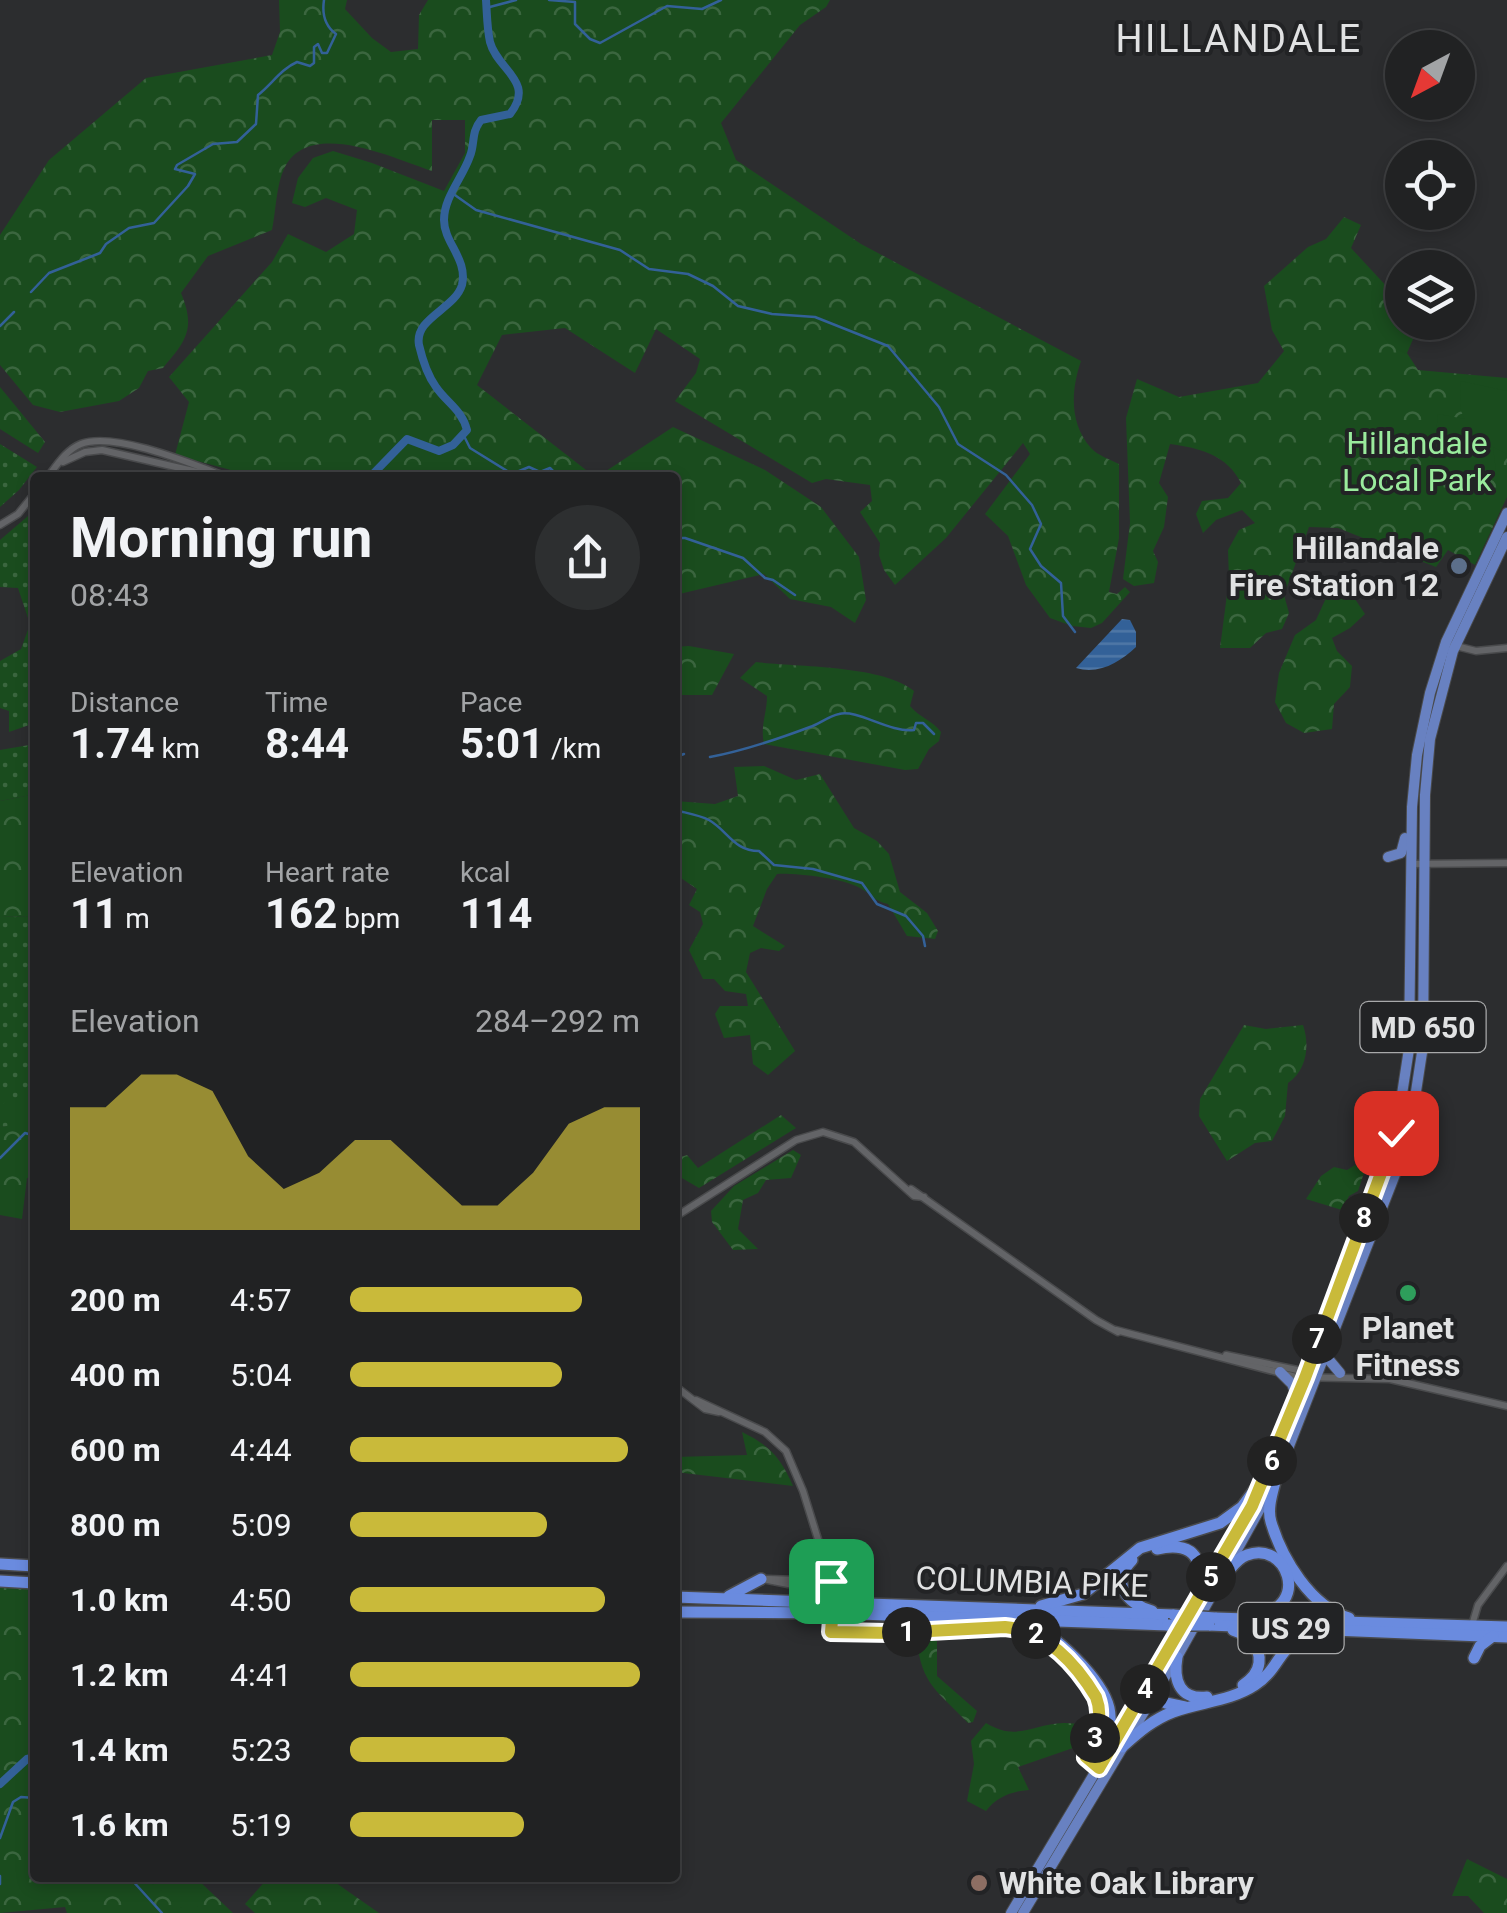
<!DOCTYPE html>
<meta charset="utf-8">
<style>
:root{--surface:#212223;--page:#2d2f30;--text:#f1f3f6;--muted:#a2a4a6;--line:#3e3f41;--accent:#c9ba3a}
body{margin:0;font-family:Roboto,sans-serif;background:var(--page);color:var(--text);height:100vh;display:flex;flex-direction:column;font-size:38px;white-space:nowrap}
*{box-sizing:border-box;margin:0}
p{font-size:32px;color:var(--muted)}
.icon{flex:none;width:55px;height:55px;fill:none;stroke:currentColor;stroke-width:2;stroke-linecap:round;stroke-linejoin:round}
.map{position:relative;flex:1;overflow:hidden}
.details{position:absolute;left:30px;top:472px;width:650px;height:1410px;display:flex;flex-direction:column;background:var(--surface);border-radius:10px;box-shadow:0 5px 15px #0003,0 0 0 2px var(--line)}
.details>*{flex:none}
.needle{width:65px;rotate:221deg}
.buttons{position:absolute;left:1385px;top:30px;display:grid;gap:20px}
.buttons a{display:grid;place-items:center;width:90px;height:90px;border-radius:50%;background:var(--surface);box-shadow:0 5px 15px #0003,0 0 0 2px var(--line);font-size:50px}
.pin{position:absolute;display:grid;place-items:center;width:85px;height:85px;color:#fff;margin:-42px;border-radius:20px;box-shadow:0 5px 15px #0006}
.km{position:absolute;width:50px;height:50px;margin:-25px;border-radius:50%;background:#222;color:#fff;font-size:28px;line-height:50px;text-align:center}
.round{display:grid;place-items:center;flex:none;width:105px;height:105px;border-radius:52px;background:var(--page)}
.head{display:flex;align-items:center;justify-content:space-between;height:170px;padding:0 40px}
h1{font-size:55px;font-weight:700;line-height:75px}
.metrics{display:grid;grid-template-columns:repeat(3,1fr);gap:15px;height:170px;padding:10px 40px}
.metrics div{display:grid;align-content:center}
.metrics b{font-size:42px;font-weight:700}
.metrics small{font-size:28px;font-weight:400}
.metrics p{font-size:28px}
.chart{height:280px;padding:20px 40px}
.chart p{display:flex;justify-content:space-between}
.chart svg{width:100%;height:180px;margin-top:10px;fill:var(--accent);opacity:.7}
ul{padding:0 40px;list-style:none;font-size:32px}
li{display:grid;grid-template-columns:160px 120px 1fr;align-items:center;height:75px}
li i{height:25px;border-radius:12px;background:var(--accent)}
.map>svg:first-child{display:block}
</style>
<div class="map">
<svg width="1507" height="1913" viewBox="0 0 1507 1913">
<defs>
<pattern id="grass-dots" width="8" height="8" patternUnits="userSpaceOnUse" patternTransform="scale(2.5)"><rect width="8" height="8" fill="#1a4c1e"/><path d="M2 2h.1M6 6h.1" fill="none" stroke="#3b663f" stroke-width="1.8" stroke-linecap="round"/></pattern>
<pattern id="forest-crowns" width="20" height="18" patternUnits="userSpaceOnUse" patternTransform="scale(2.5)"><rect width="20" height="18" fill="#1a4c1e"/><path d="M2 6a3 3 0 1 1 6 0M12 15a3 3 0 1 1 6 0" fill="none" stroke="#3b663f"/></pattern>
<pattern id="water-rules" width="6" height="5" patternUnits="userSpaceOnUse" patternTransform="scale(2.5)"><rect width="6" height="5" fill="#336198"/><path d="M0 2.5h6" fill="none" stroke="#5077a6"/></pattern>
</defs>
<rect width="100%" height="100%" fill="#2c2d2f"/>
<g fill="url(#grass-dots)">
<polygon points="0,444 37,467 19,490 0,507"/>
<polygon points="35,510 35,723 9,732 9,711 0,708 0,661 21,649 30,624 18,588 0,587 0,540"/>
<polygon points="35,744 35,794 0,801 0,750"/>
<polygon points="35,916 35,1096 28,1095 15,1126 0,1127 0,917"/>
</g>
<g fill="url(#forest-crowns)">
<path d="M279 0H347L345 9 372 38 391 52 418 49 419 15 428 0H830L826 7 800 25 721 123 736 160 861 244 1081 361C1071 390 1069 423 1091 448 1097 455 1111 460 1119 464V538L1109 592 1117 594 1125 587 1130 592 1102 623 1091 628 1072 626 1050 618 1026 585 1008 536 985 514 1030 454 1023 443 946 538 895 585 884 570 879 555 880 543 860 512 872 501 870 485 826 479 812 483 675 401 696 373 700 359 656 329 635 373 565 328 502 335 477 385 595 477H257L175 455 189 402 169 377 272 262 288 234 326 252 354 234 357 210 326 198 305 207 292 203 298 178 313 158 333 151 372 163 444 191 465 153V120H432V171C395 159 310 118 285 167 276 184 276 211 272 230L208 256 181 293C196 329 186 341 163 368L148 371 139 388 119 401 60 412 33 405 0 365V235L49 160 146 78 272 55 280 32Z"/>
<path d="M1344 217 1361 225 1351 248 1402 303V322L1420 323 1407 353 1418 370 1507 378V497L1475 565 1448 550 1436 567 1338 528 1309 527 1284 595 1289 613 1282 629 1266 633 1250 648H1220L1229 579 1228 550 1239 530 1255 523 1242 510 1216 520 1203 533 1196 514 1202 501 1228 498 1241 483C1227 455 1200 448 1170 444L1159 483 1168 497 1164 527 1153 551 1158 562 1154 583 1134 586 1123 579 1130 523 1126 418 1137 379 1179 397 1258 383 1284 351 1272 330 1264 286 1308 247 1326 239Z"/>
<polygon points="0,387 45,442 38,453 0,429"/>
<polygon points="673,427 765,470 821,507 859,557 866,600 855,623 831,607 790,599 764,574 675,595 675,478 597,477"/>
<polygon points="1343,581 1365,614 1350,628 1332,638 1337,651 1352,666 1350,687 1334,704 1332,729 1304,733 1286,723 1275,702 1279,673 1295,635 1316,620 1326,598"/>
<polygon points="689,646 734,654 712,695 675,695 675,647"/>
<path d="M756 662C797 667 884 665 914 691L910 706C920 718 932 720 941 732L939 741 929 749 918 769 905 770 764 744C760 725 767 714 767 696L740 678Z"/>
<path d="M764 766 796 780 820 774 854 828 877 841 889 854 900 892 927 913 938 931 935 939 907 936 888 904C874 901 871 894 860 888 842 878 796 873 777 874L767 889 753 926 785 946 779 951 761 948 750 953 746 972 795 1051 768 1075 753 1064 750 1035 724 1038 715 1014 720 1006H748L746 994 725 991 714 979H703L689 950 703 924 700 912 689 905 697 889 675 874V801L715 804 738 796 734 767Z"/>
<polygon points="35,794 35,916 0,917 0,801"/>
<path d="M1244 1025 1266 1029 1303 1025C1310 1045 1307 1070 1288 1083L1285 1116 1272 1141 1255 1143 1227 1161 1199 1116 1200 1099Z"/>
<polygon points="28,1095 35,1096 35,1178 27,1178 22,1219 0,1215 0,1127 14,1125 0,1106 7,1100"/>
<polygon points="781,1115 796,1128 699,1188 675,1174 675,1159 687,1155 698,1168"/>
<polygon points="793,1150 801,1155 791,1178 766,1180 758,1193 743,1200 738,1229 758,1249 733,1250 712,1222 711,1211 734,1186"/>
<polygon points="1355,1165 1364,1173 1358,1191 1349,1196 1342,1210 1306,1199 1321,1176 1334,1167 1347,1170"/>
<path d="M742 1432C769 1445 781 1458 793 1486L675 1472V1457L747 1455Z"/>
<polygon points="0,1586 35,1588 35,1878 196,1878 233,1913 67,1913 65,1907 0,1913"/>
<path d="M917 1640 937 1641V1676L977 1711 973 1722 968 1723C939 1692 921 1685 917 1640Z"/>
<path d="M986 1723C1017 1742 1032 1724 1064 1723 1072 1723 1080 1724 1088 1725L1082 1741 1073 1748 1018 1767 1029 1790C1012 1791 996 1797 986 1811L967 1801 974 1764 971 1741Z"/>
<polygon points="1467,1859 1507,1879 1507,1913 1484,1913 1468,1896 1452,1896"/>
<polygon points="268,1878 329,1878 379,1913 255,1913 245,1904"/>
</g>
<g fill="#1a4c1e">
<polygon points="1461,381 1507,391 1507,454 1493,447 1496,471 1489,484 1434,473 1432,469 1438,414 1465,419 1460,409"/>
<polygon points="189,1878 208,1894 192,1913 187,1913 147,1879"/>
</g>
<path fill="url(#water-rules)" d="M1122 619 1130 620 1136 632V647C1120 662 1099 675 1076 668Z"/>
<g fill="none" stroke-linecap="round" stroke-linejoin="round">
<g stroke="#336198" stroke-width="2.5">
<polyline points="549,0 575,2 575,24 590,39 600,43 667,6 702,9 721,0"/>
<polyline points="486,8 516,0"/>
<polyline points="452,193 476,210 620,250 649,269 688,274 713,286 738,306 772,314 815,317 888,346 939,407 958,444 1006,475 1032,505 1041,524 1030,549 1041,566 1061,583 1063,616 1075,632"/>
<path d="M31 292 49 273 100 253 106 244 129 228 154 223 188 186 195 174 175 169 177 165 213 144 237 142 256 124 258 95C272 84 281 69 297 62L310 66 314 63V47L318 44 322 53H327L336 34C325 26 322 13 324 0"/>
<polyline points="0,326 14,312"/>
<polyline points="464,436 470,448 512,474 529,467 540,472 550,468 560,478"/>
<polyline points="675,538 685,538 743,558 765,578 773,580 795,595"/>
<polyline points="675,757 684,754"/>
<path d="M710 757C743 751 778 739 810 727 819 724 829 716 839 714 858 709 889 733 914 730L916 723H923L934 734"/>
<path d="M675 810C686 813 699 815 709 820 728 831 734 851 759 851L774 865 813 869 862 883 877 904 906 916 923 936 925 946"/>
<polyline points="0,1158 25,1133 32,1135 35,1130"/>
<polyline points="0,1838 13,1802 21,1797 35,1798"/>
<polyline points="0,1876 0,1884"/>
<polyline points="130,1878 162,1913"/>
</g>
<g stroke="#336198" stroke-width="8">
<path d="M369 478 407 439 439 451 453 445 467 430C462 410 447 403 436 387 428 376 422 358 419 345 414 318 455 309 462 285 468 259 444 243 444 220 444 197 463 177 470 156 475 144 471 132 481 120L510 114C536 81 497 70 490 42 487 28 487 14 486 0"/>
<polyline points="0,1784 27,1759 35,1757"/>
</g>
<defs>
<g id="tertiary">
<polyline points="63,462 85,452 102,450 215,476"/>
<path d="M47 478C57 465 66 450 81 444 115 431 195 465 229 478"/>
<polyline points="0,525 18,514 35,493"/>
<polyline points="1452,645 1476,651 1507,648"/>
<polyline points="1411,864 1507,863"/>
<polyline points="911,1189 1096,1320 1118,1332"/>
<polyline points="675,1217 796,1140 823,1132 854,1142 914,1196 924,1197"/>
<polyline points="1116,1330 1296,1377 1390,1379 1507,1406"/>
<polyline points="1226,1355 1307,1372"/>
<polyline points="675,1386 705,1409 719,1412"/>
<polyline points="696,1400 765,1432 786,1451 803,1491 831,1581 835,1584"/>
<polyline points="762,1579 788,1584 834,1584"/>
<polyline points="767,1579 831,1581"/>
<polyline points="832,1602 835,1584"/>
<polyline points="832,1614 831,1632 892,1633 1005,1627 1030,1631"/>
<polyline points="1472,1625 1478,1605 1507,1566"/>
<path d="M1053 1645 1097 1697C1105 1721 1093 1735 1086 1757L1098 1767"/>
</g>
<g id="primary">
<polyline points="1388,857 1401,853 1405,838"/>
<polyline points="1325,1355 1340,1373"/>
<polyline points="1280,1372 1292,1384 1297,1397"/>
<polyline points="1198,1599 1252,1505 1276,1452 1396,1133 1409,1049 1412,807 1417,755 1430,693 1446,642 1507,513"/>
<polyline points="1011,1913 1185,1622"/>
<polyline points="1023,1913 1177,1657 1275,1482 1396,1172 1413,1111 1423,1046 1425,795 1430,739 1453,651 1507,537"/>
</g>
<g id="trunk">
<path d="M1275 1482C1272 1494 1267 1509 1271 1522 1282 1559 1311 1607 1349 1618"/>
<path d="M1157 1549C1208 1538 1204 1577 1191 1611"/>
<path d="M1132 1560C1109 1583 1128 1604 1152 1611"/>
<polyline points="0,1564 35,1566"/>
<path d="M1223 1577C1230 1570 1237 1558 1247 1555 1287 1540 1311 1606 1258 1615"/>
<polyline points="0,1581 35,1583"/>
<polyline points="729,1596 761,1579"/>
<polyline points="675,1597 1174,1615"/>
<polyline points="1041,1606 1083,1594 1140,1548 1220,1523 1242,1507 1267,1473"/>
<polyline points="675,1612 832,1613 1168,1625"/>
<polyline points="1215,1618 1507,1627"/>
<path d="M1026 1624C1054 1632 1102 1679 1109 1708 1113 1726 1106 1745 1102 1763"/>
<polyline points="1209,1625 1507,1637"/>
<path d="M1233 1630 1251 1637C1263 1655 1263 1672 1243 1685"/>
<path d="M1177 1657C1173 1681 1180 1700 1207 1697"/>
<polyline points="1474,1658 1480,1646 1493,1636"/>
<polyline points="1158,1668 1152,1687 1154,1696 1166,1703 1185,1707"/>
<path d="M1122 1747C1138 1733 1152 1720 1173 1712 1200 1702 1231 1701 1255 1685 1284 1666 1278 1638 1319 1634"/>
</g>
</defs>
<use href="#tertiary" stroke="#494a4c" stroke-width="9"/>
<use href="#primary" stroke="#494a4c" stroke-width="12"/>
<use href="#trunk" stroke="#494a4c" stroke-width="14"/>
<use href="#tertiary" stroke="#636467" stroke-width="6"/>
<use href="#primary" stroke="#6881c1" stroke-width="10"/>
<use href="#trunk" stroke="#6a8bdf" stroke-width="11"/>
<defs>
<g id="trunk-bridge">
<polyline points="1174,1615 1215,1618"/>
<polyline points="1168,1625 1209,1625"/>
</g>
</defs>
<use href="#trunk-bridge" stroke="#494a4c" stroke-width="14" stroke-linecap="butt"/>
<use href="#trunk-bridge" stroke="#6a8bdf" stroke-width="11"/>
</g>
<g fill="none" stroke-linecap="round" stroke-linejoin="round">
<defs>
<path id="route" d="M831 1581 835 1584 831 1632 892 1633 1005 1627C1046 1631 1075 1662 1096 1697 1105 1721 1093 1735 1086 1757L1099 1768 1252 1506 1305 1378 1396 1133"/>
</defs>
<use href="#route" stroke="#fff" stroke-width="20"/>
<use href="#route" stroke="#c9ba3a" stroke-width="12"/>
</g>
<circle fill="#5c6f8a" stroke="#222325" stroke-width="4" cx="1459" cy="566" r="10"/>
<circle fill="#2e9e5b" stroke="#222325" stroke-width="4" cx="1408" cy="1293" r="10"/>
<circle fill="#8d6e63" stroke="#222325" stroke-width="4" cx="979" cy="1883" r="10"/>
<g text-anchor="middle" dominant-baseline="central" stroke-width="8" stroke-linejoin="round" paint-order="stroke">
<g fill="#222325" stroke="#a8a9aa" stroke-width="2.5">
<rect x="1360.5" y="1002" width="125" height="50" rx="8"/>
<rect x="1238.5" y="1603" width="105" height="50" rx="8"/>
</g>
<g font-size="30" font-weight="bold" fill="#e1e2e3">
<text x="1423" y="1027">MD 650</text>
<text x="1291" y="1628">US 29</text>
</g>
<g font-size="32" fill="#9aeb9d" stroke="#222325">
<text x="1417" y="443">Hillandale<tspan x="1417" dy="37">Local Park</tspan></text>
</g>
<g font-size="32" font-weight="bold" fill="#e1e2e3" stroke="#222325" text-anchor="end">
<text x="1439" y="548">Hillandale<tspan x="1439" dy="37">Fire Station 12</tspan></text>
<text x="1408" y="1328" text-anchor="middle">Planet<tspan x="1408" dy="37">Fitness</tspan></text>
<text x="999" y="1883" text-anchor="start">White Oak Library</text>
</g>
<g font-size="32" fill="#e1e2e3" stroke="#222325">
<text transform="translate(1032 1582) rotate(2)">COLUMBIA PIKE</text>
</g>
<g font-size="38" letter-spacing="2.5" fill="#e1e2e3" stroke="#222325">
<text x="1239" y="39">HILLANDALE</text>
</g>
</g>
</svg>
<div class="buttons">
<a><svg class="needle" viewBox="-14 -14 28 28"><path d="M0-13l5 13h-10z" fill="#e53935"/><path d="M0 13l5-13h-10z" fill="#a2a4a6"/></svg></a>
<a><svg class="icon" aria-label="locate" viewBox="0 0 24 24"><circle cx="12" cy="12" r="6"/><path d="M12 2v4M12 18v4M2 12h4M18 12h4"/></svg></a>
<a><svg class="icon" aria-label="layers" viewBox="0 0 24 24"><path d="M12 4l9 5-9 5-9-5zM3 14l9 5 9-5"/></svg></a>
</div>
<div class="pin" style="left:831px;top:1581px;background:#1e9e55"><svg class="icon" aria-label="arrive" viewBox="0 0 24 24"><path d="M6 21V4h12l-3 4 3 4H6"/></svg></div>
<div class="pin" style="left:1396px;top:1133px;background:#d93025"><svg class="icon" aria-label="check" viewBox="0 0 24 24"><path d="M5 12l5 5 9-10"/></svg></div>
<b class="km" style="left:907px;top:1632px">1</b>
<b class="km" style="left:1036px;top:1634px">2</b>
<b class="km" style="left:1095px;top:1738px">3</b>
<b class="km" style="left:1145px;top:1689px">4</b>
<b class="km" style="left:1211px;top:1577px">5</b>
<b class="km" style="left:1272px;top:1461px">6</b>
<b class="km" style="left:1317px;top:1339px">7</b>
<b class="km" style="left:1364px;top:1218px">8</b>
<section class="details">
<div class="head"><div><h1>Morning run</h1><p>08:43</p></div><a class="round"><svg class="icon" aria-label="share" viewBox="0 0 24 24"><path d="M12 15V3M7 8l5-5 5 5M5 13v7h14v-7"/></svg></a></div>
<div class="metrics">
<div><p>Distance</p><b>1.74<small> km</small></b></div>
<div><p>Time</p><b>8:44</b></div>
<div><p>Pace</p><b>5:01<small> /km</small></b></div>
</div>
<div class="metrics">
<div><p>Elevation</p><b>11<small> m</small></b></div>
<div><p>Heart rate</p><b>162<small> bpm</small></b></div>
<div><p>kcal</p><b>114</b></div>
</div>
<div class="chart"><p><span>Elevation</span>284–292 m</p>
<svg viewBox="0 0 160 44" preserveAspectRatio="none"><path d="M0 44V14L10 14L20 6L30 6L40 10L50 26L60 34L70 30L80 22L90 22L100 30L110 38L120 38L130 30L140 18L150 14L160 14V44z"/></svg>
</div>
<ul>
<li><b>200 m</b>4:57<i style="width:80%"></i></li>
<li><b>400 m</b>5:04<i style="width:73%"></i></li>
<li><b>600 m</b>4:44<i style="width:96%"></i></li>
<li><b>800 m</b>5:09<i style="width:68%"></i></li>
<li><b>1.0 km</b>4:50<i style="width:88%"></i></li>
<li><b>1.2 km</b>4:41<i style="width:100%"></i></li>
<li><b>1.4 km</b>5:23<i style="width:57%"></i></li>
<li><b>1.6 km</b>5:19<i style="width:60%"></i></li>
</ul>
</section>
</div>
